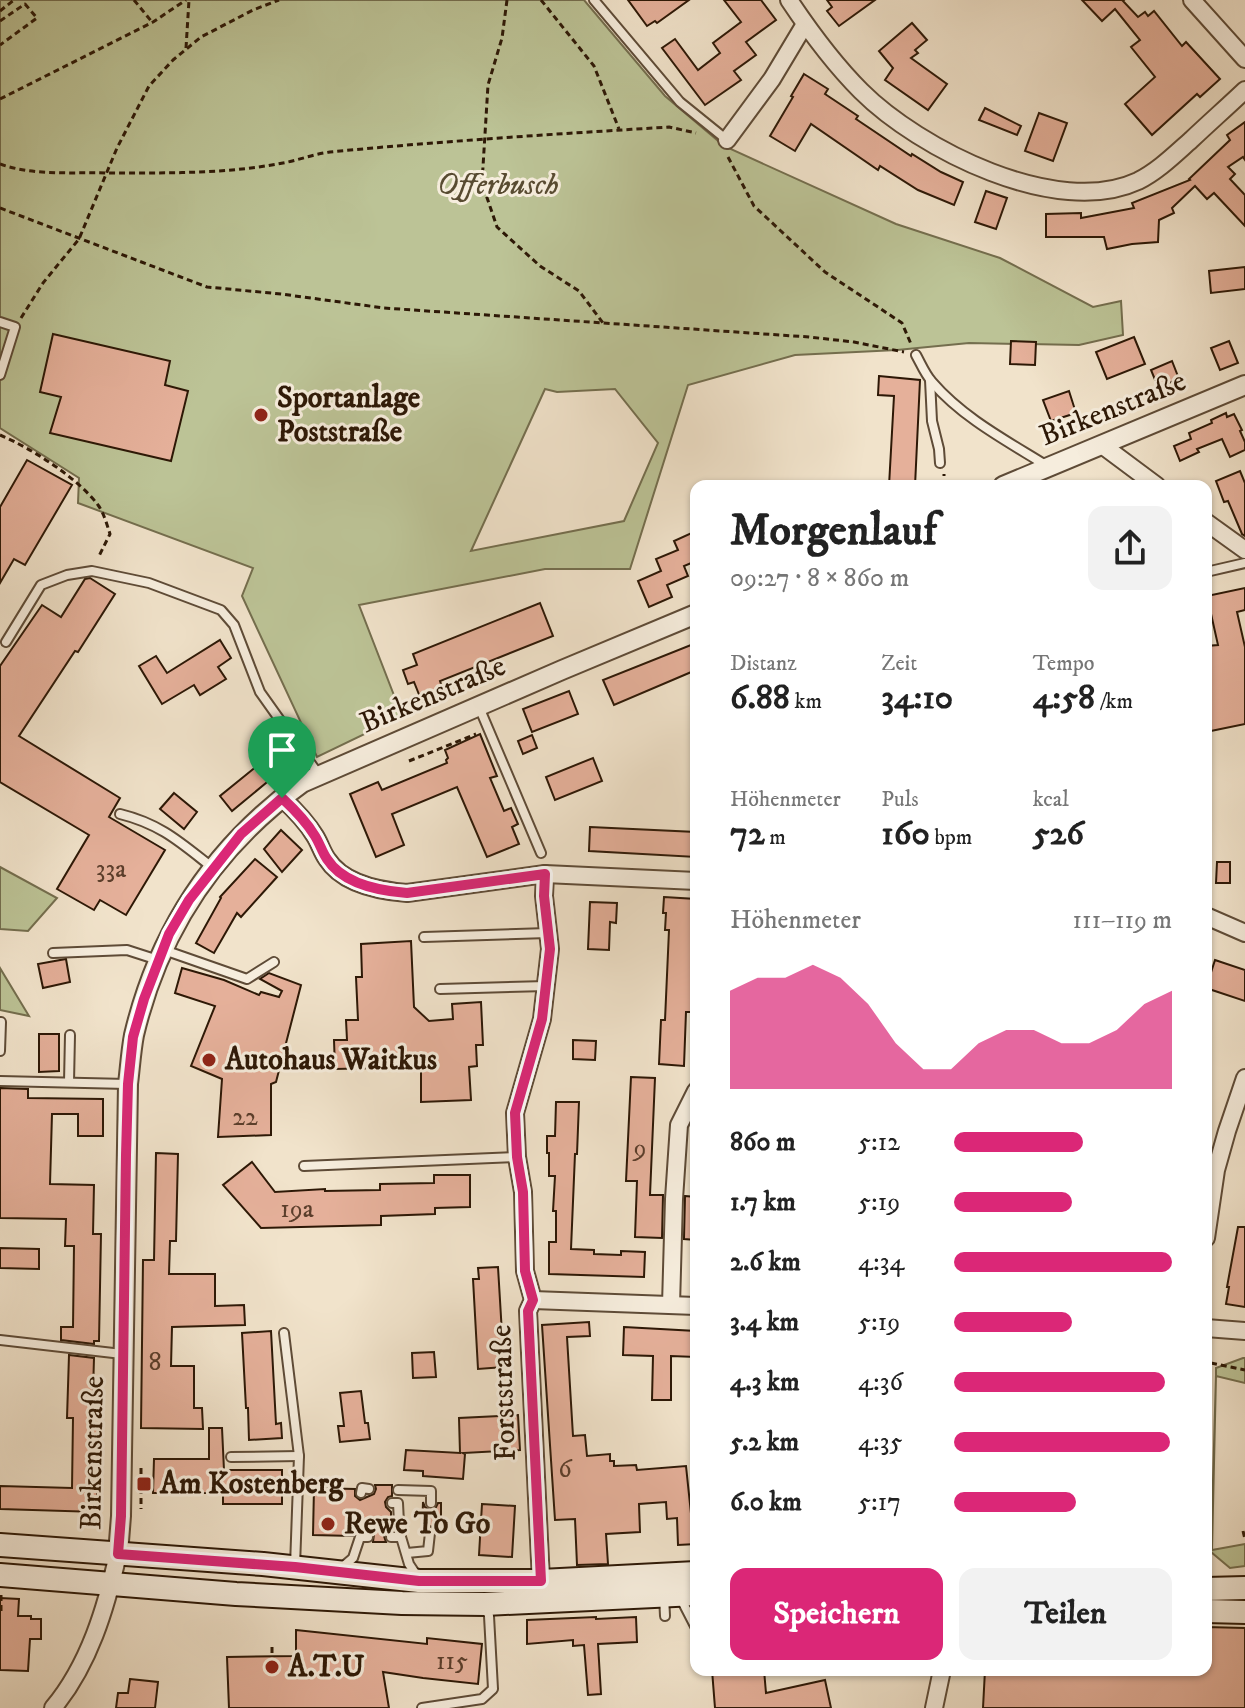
<!DOCTYPE html>
<html lang="de">
<meta charset="utf-8">
<style>
:root{--surface:#fff;--page:#f2f2f2;--text:#222;--muted:#767676;--accent:#db2777}
body{margin:0;font-family:"IM FELL DW Pica",serif;background:var(--page);color:var(--text);height:100vh;display:flex;flex-direction:column;font-size:30px;white-space:nowrap}
*{box-sizing:border-box;margin:0}
p{font-size:26px;color:var(--muted)}
.icon{flex:none;width:44px;height:44px;fill:none;stroke:currentColor;stroke-width:2;stroke-linecap:round;stroke-linejoin:round}
.map{position:relative;flex:1;overflow:hidden}
.sheet{position:absolute;left:690px;top:480px;width:522px;height:1196px;display:flex;flex-direction:column;background:var(--surface);border-radius:16px;box-shadow:0 2px 6px #0004}
.sheet>*{flex:none}
.pin{position:absolute;display:grid;place-items:center;width:68px;height:68px;color:#fff;margin:-82px -34px;border-radius:50% 50% 50% 0;rotate:-45deg;box-shadow:0 0 8px #0007}
.pin .icon{rotate:45deg}
.round{display:grid;place-items:center;flex:none;width:84px;height:84px;border-radius:16px;background:var(--page)}
.summary{display:flex;align-items:center;justify-content:space-between;height:136px;padding:0 40px}
h1{font-size:44px;font-weight:700;line-height:60px}
.metrics{display:grid;grid-template-columns:repeat(3,1fr);gap:12px;height:136px;padding:8px 40px}
.metrics div{display:grid;align-content:center}
.metrics b{font-size:34px;font-weight:700}
.metrics small{font-size:22px;font-weight:400}
.metrics p{font-size:22px}
.chart{height:224px;padding:16px 40px}
.chart p{display:flex;justify-content:space-between}
.chart svg{width:100%;height:144px;margin-top:8px;fill:var(--accent);opacity:.7}
.primary-button{display:flex;gap:16px;margin-top:auto;padding:16px 40px}
.primary-button a{flex:1;height:92px;border-radius:16px;background:var(--accent);color:#fff;font-size:32px;font-weight:700;line-height:92px;text-align:center}
.primary-button a+a{background:var(--page);color:var(--text)}
ul{padding:0 40px;list-style:none;font-size:26px}
li{display:grid;grid-template-columns:128px 96px 1fr;align-items:center;height:60px}
li i{height:20px;border-radius:10px;background:var(--accent)}
.map>svg:first-child{display:block}
</style>
<div class="map">
<svg width="1245" height="1708" viewBox="0 0 1245 1708">
<rect width="100%" height="100%" fill="#f1e3cb"/>
<filter id="stains"><feTurbulence type="fractalNoise" baseFrequency=".0025" numOctaves="4"/><feColorMatrix values="0 0 0 0 .2 0 0 0 0 .09 0 0 0 0 .02 0 0 0 .5 -.17"/></filter>
<radialGradient id="worn" r=".72"><stop offset=".6" stop-color="#630" stop-opacity="0"/><stop offset="1" stop-color="#630" stop-opacity=".3"/></radialGradient>
<g fill="#bcc396" stroke="#746e4e" stroke-width="2" fill-rule="evenodd">
<path d="M0 0H584L665 96 724 146 896 224 1000 258 1093 307 1121 301 1123 335 1079 345 969 343 897 350 795 355 688 385 630 569H545L359 605 402 716 317 757 242 596 253 568 78 503 79 478 0 428ZM545 389 557 392 615 389 658 443 624 521 471 551Z"/>
<polygon points="0,867 57,898 28,931 0,929"/>
<polygon points="0,968 29,1016 0,1010"/>
<polygon points="1243,1358 1245,1358 1245,1383 1216,1376 1212,1550 1245,1544 1245,1566 1230,1568 1211,1552 1216,1375 1216,1368"/>
</g>
<g fill="#e5b09a" stroke="#2d1806" stroke-width="2">
<polygon points="628,0 689,0 657,23 655,21 647,26"/>
<polygon points="724,0 761,0 776,20 746,42 756,55 734,71 741,80 705,105 662,48 675,39 698,70 720,53 713,43 741,22"/>
<polygon points="827,0 875,0 839,26 827,11 832,7"/>
<polygon points="1082,0 1124,0 1123,1 1138,17 1145,12 1148,16 1154,11 1182,46 1186,42 1220,79 1200,97 1197,94 1152,135 1125,104 1155,77 1131,47 1140,40 1115,9 1102,21"/>
<polygon points="912,23 927,40 915,50 918,53 911,58 947,84 928,110 885,80 893,68 879,51"/>
<polygon points="804,74 828,89 825,94 858,116 856,119 911,156 912,154 941,172 963,182 954,205 918,190 880,166 878,170 811,124 795,151 770,136 793,97 791,96"/>
<polygon points="985,108 1021,126 1017,135 979,120"/>
<polygon points="1039,113 1067,123 1053,161 1025,151"/>
<polygon points="1245,122 1245,160 1243,157 1228,167 1235,174 1230,179 1245,195 1245,226 1214,193 1207,199 1195,186 1172,208 1174,213 1159,220 1158,242 1132,244 1107,249 1104,237 1046,237 1046,214 1081,213 1081,218 1134,208 1132,203 1190,180 1189,179 1230,140 1227,135"/>
<polygon points="986,191 1007,198 996,229 975,222"/>
<polygon points="1245,267 1245,289 1211,293 1209,271"/>
<polygon points="53,334 170,361 165,385 188,391 171,461 50,433 61,397 40,392"/>
<polygon points="1134,337 1145,364 1107,379 1096,352"/>
<polygon points="1011,341 1036,342 1035,365 1010,364"/>
<polygon points="1229,341 1238,363 1220,370 1211,348"/>
<polygon points="1172,361 1179,379 1158,387 1151,370"/>
<polygon points="879,376 920,380 915,486 889,486 894,396 878,395"/>
<polygon points="1069,391 1076,413 1051,421 1043,400"/>
<polygon points="1226,413 1227,417 1234,414 1242,430 1240,431 1245,442 1245,450 1230,457 1222,439 1197,449 1199,452 1180,461 1174,446 1191,439 1189,433 1212,423 1211,420"/>
<polygon points="27,460 72,485 25,565 14,559 0,583 0,507"/>
<polygon points="1240,471 1245,483 1245,536 1242,534 1228,501 1224,502 1216,481"/>
<polygon points="696,531 696,561 684,566 688,576 667,585 672,597 649,607 638,581 661,571 656,559 678,550 674,541"/>
<polygon points="90,578 115,594 78,652 75,651 19,736 120,798 109,817 165,850 126,915 100,900 94,910 57,889 89,835 0,782 0,666 42,605 61,617 85,579"/>
<polygon points="1245,588 1245,610 1237,612 1245,647 1245,724 1206,732 1206,646 1218,645 1207,596"/>
<polygon points="540,603 553,636 440,681 444,693 422,702 414,682 408,684 403,670 417,665 413,654"/>
<polygon points="220,640 231,658 218,667 226,679 200,695 194,685 162,704 139,666 156,656 167,673"/>
<polygon points="696,643 696,670 614,705 603,680"/>
<polygon points="569,691 578,714 532,732 523,709"/>
<polygon points="480,734 497,776 490,778 504,811 511,808 518,824 512,827 519,844 487,857 457,787 392,814 404,845 376,857 350,794 378,782 382,790 447,763 446,760 448,758 445,750"/>
<polygon points="532,735 537,748 523,754 518,741"/>
<polygon points="279,748 292,765 273,780 272,778 232,811 220,796"/>
<polygon points="593,758 602,781 555,800 546,777"/>
<polygon points="174,793 197,812 184,829 160,809"/>
<polygon points="590,827 696,832 696,857 589,851"/>
<polygon points="281,830 302,850 282,872 264,849"/>
<polygon points="255,859 277,877 241,917 237,913 214,953 196,943 221,898 220,897"/>
<polygon points="1217,862 1230,862 1230,883 1216,883"/>
<polygon points="664,897 696,899 691,1012 686,1012 684,1066 659,1064 661,1020 665,1020 669,930 665,930 666,913 663,913"/>
<polygon points="590,902 617,903 616,923 610,922 609,950 588,949"/>
<polygon points="411,941 414,1007 429,1021 453,1019 452,1004 481,1002 483,1045 476,1045 477,1066 469,1067 471,1100 421,1102 421,1066 408,1054 379,1057 379,1068 335,1069 334,1040 347,1040 346,1020 358,1020 356,977 362,977 361,944"/>
<polygon points="66,959 70,982 43,988 38,964"/>
<polygon points="1215,960 1245,970 1245,1001 1206,988"/>
<polygon points="182,968 224,980 259,995 261,992 279,997 282,991 260,979 269,973 301,985 276,1082 271,1084 271,1135 218,1137 222,1079 191,1066 215,1006 175,993"/>
<polygon points="39,1034 59,1034 59,1071 39,1072"/>
<polygon points="573,1040 596,1041 595,1060 573,1059"/>
<polygon points="631,1077 655,1078 650,1195 663,1195 662,1238 635,1237 637,1181 626,1181"/>
<polygon points="0,1088 28,1089 28,1098 103,1099 103,1136 78,1136 78,1114 52,1114 50,1184 94,1185 93,1234 101,1234 99,1341 94,1341 94,1344 61,1340 61,1327 73,1327 74,1246 65,1246 66,1219 0,1218"/>
<polygon points="556,1102 579,1102 577,1154 575,1154 571,1249 594,1250 594,1254 621,1255 621,1251 645,1252 644,1277 549,1274 549,1242 556,1242 556,1211 553,1211 555,1176 549,1176 549,1153 547,1153 547,1136 555,1136"/>
<polygon points="156,1153 178,1154 176,1241 170,1241 169,1274 215,1274 215,1306 244,1305 245,1325 172,1327 171,1366 194,1366 194,1408 202,1408 203,1429 141,1428 143,1260 154,1260"/>
<polygon points="252,1162 275,1192 325,1189 325,1191 380,1190 380,1184 434,1183 434,1175 470,1175 470,1207 435,1208 435,1214 381,1216 381,1225 261,1228 223,1185"/>
<polygon points="685,1196 696,1197 696,1240 684,1239"/>
<polygon points="1238,1227 1245,1227 1245,1307 1226,1304 1229,1287 1227,1287"/>
<polygon points="0,1248 39,1249 39,1269 0,1268"/>
<polygon points="498,1267 504,1367 478,1369 473,1279 479,1279 478,1268"/>
<polygon points="589,1322 590,1336 567,1337 573,1436 585,1435 587,1456 610,1454 610,1461 614,1461 614,1466 636,1465 637,1470 686,1466 692,1523 696,1523 696,1544 678,1545 677,1518 667,1519 666,1502 639,1504 640,1532 606,1534 608,1564 577,1565 575,1519 555,1520 542,1325"/>
<polygon points="624,1327 696,1331 696,1357 671,1356 671,1400 652,1400 653,1356 623,1355"/>
<polygon points="271,1331 276,1424 281,1423 282,1438 249,1440 248,1408 246,1408 242,1333"/>
<polygon points="434,1352 436,1377 413,1378 412,1353"/>
<polygon points="69,1355 94,1358 92,1426 98,1426 97,1512 0,1509 0,1486 72,1488 73,1418 67,1418"/>
<polygon points="361,1391 365,1423 368,1423 370,1439 340,1442 338,1426 344,1426 340,1393"/>
<polygon points="518,1415 520,1450 463,1453 465,1454 463,1479 423,1476 423,1471 404,1470 406,1450 460,1453 459,1418"/>
<polygon points="209,1428 222,1428 224,1470 282,1470 282,1504 223,1504 223,1493 153,1493 154,1459 209,1459"/>
<polygon points="375,1485 392,1485 392,1496 388,1497 385,1502 386,1507 391,1512 391,1530 387,1531 384,1536 386,1542 373,1542 374,1534 368,1530 357,1531 353,1536 313,1535 314,1488 355,1489 355,1496 360,1500 374,1494 376,1489"/>
<polygon points="423,1502 425,1507 430,1510 435,1509 438,1503 441,1503 441,1533 437,1533 435,1528 430,1526 425,1528 422,1532"/>
<polygon points="482,1504 515,1506 512,1557 479,1555"/>
<polygon points="0,1598 19,1599 18,1616 31,1616 31,1619 41,1619 41,1639 30,1639 28,1671 0,1670"/>
<polygon points="596,1617 596,1619 636,1617 637,1642 598,1644 601,1694 588,1695 584,1645 573,1646 573,1640 527,1644 527,1620"/>
<polygon points="1206,1627 1245,1628 1245,1708 983,1708 985,1670 1206,1670"/>
<polygon points="296,1630 427,1644 427,1638 482,1644 478,1684 423,1678 383,1672 389,1708 229,1708 227,1657 296,1656"/>
<polygon points="712,1670 764,1670 766,1693 825,1680 831,1708 715,1708"/>
<polygon points="130,1679 158,1682 155,1708 116,1708 118,1693 128,1693"/>
</g>
<g fill="none" stroke-linecap="round" stroke-linejoin="round">
<defs>
<g id="service">
<polyline points="594,0 680,102 727,140"/>
<polyline points="0,322 15,327 0,375"/>
<path d="M916 355C921 364 925 374 932 382 963 418 1007 441 1047 466"/>
<polyline points="930,380 932,421 939,449 940,463"/>
<polyline points="1206,572 1245,563"/>
<polyline points="6,642 41,585 67,575 92,571 149,583 221,610 234,625 260,692 319,775"/>
<polyline points="479,707 541,853"/>
<path d="M120 814C161 824 181 843 213 868"/>
<polyline points="424,937 548,933"/>
<polyline points="164,950 247,979 274,962"/>
<polyline points="53,953 127,950 158,960"/>
<polyline points="440,989 546,986"/>
<polyline points="0,1051 1,1022"/>
<polyline points="0,1081 127,1084"/>
<polyline points="69,1082 70,1035"/>
<polyline points="304,1166 517,1157"/>
<polyline points="284,1333 299,1456 295,1566"/>
<polyline points="0,1340 122,1354"/>
<polyline points="231,1457 299,1456"/>
<polyline points="398,1490 431,1491 431,1503"/>
<polyline points="361,1493 362,1488 369,1489"/>
<polyline points="392,1503 398,1503 399,1523"/>
<polyline points="391,1537 401,1537 409,1564 417,1576"/>
<polyline points="407,1553 428,1551 430,1533"/>
<polyline points="340,1569 353,1558 360,1537 368,1537"/>
<polyline points="664,1596 665,1616"/>
<polyline points="681,1599 696,1628"/>
<polyline points="422,1708 482,1699 493,1689 489,1616 485,1604"/>
</g>
<g id="minor">
<path d="M789 0C809 30 835 65 861 91 919 149 1057 219 1138 181 1158 171 1174 155 1191 140 1209 123 1227 107 1245 90"/>
<polyline points="1192,0 1245,59"/>
<polyline points="727,140 772,79 805,24"/>
<polyline points="1102,445 1157,486"/>
<polyline points="1206,522 1245,550"/>
<path d="M282 798C295 810 306 821 315 836 320 844 322 852 327 859 343 884 381 891 407 893L545 874 696 881"/>
<polyline points="1206,916 1245,933"/>
<polyline points="1206,1238 1216,1170 1227,1131 1245,1078"/>
<polyline points="533,1300 696,1306"/>
<polyline points="671,1305 674,1199 679,1125 696,1091"/>
<polyline points="1206,1328 1245,1331"/>
<polyline points="541,1581 528,1311 533,1300 525,1271 523,1192 517,1157 515,1113 542,1019 550,949 544,896 545,874"/>
<path d="M53 1708C89 1665 106 1608 118 1554"/>
<polyline points="934,1708 942,1670"/>
</g>
<g id="tertiary">
<polyline points="1003,486 1245,385"/>
<path d="M118 1554 121 1516 128 1084C130 1068 131 1051 134 1035 159 930 215 846 302 783L562 670 696 614"/>
</g>
<g id="secondary">
<polyline points="0,1545 263,1564 419,1581 541,1581 696,1573"/>
<polyline points="0,1575 236,1594 402,1603 485,1604 696,1594"/>
<polyline points="1206,1589 1245,1588"/>
<polyline points="1206,1611 1245,1612"/>
</g>
</defs>
<use href="#service" stroke="#5e4b37" stroke-width="12"/>
<use href="#minor" stroke="#5e4b37" stroke-width="20"/>
<use href="#tertiary" stroke="#5e4b37" stroke-width="22"/>
<use href="#secondary" stroke="#2d1806" stroke-width="26"/>
<g stroke="#2d1806" stroke-width="3" stroke-dasharray="6 4" stroke-linecap="butt">
<polyline points="134,0 152,22"/>
<polyline points="507,0 502,38 488,85 482,183 497,227 540,266 579,291 603,323"/>
<polyline points="541,0 594,66 619,129"/>
<polyline points="0,11 14,0"/>
<polyline points="0,21 25,4 37,18 0,45"/>
<polyline points="186,48 189,0"/>
<polyline points="0,99 153,22 186,0"/>
<polyline points="728,157 754,206 825,272 902,323 911,344"/>
<path d="M0 164C34 176 72 172 108 173 166 173 226 174 283 163 299 160 314 154 330 152 443 141 556 134 669 127L696 133"/>
<polyline points="0,208 207,287 281,294 384,308 809,337 854,342 904,352"/>
<polyline points="21,318 43,283 79,239 117,148 149,86 173,60 201,37 253,10 279,0"/>
<path d="M0 435C31 448 78 478 98 505 104 513 107 525 110 534L98 558"/>
<polyline points="944,486 944,474"/>
<polyline points="409,761 476,734"/>
<polyline points="1211,1363 1245,1370"/>
<polyline points="141,1468 141,1509"/>
<polyline points="1243,1531 1245,1539"/>
<polyline points="1,1595 1,1615"/>
<polyline points="272,1647 272,1656"/>
</g>
<use href="#service" stroke="#f6eddd" stroke-width="8"/>
<use href="#minor" stroke="#f6eddd" stroke-width="16"/>
<use href="#tertiary" stroke="#f6eddd" stroke-width="18"/>
<use href="#secondary" stroke="#f6eddd" stroke-width="22"/>
</g>
<g fill="none" stroke-linecap="round" stroke-linejoin="round">
<defs>
<path id="route" d="M282 798C295 810 306 821 315 836 320 844 322 852 327 859 343 884 381 891 407 893L545 874 544 896 550 949 542 1019 515 1113 517 1157 523 1192 525 1271 533 1300 528 1311 541 1581H419L295 1567 118 1554 121 1516 126 1155 128 1084 133 1037 144 999 169 934 189 900 241 834Z"/>
</defs>
<use href="#route" stroke="#fff" stroke-width="16"/>
<use href="#route" stroke="#db2777" stroke-width="10"/>
</g>
<g fill="#8f2418" stroke="#f6eddd" stroke-width="3">
<circle cx="261" cy="415" r="8"/>
<circle cx="209" cy="1060" r="8"/>
<rect x="136" y="1476" width="16" height="16" rx="4"/>
<circle cx="328" cy="1524" r="8"/>
<circle cx="272" cy="1667" r="8"/>
</g>
<g text-anchor="middle" dominant-baseline="central" stroke-width="6" stroke-linejoin="round" paint-order="stroke">
<g font-size="26" fill="#5b3e2b">
<text x="111" y="869">33a</text>
<text x="245" y="1117">22</text>
<text x="640" y="1148">9</text>
<text x="297" y="1209">19a</text>
<text x="155" y="1362">8</text>
<text x="565" y="1469">6</text>
<text x="452" y="1661">115</text>
</g>
<g font-size="30" font-style="italic" fill="#584b31" stroke="#f6eddd">
<text x="498" y="185">Offerbusch</text>
</g>
<g font-size="30" font-weight="bold" fill="#2d1806" stroke="#f6eddd" text-anchor="start">
<text x="277" y="398">Sportanlage<tspan x="277" dy="34">Poststraße</tspan></text>
<text x="225" y="1060">Autohaus Waitkus</text>
<text x="160" y="1484">Am Kostenberg</text>
<text x="344" y="1524">Rewe To Go</text>
<text x="288" y="1667">A.T.U</text>
</g>
<g font-size="30" fill="#2d1806" stroke="#f6eddd">
<text transform="translate(1113 409) rotate(-22)">Birkenstraße</text>
<text transform="translate(433 695) rotate(-23)">Birkenstraße</text>
<text transform="translate(504 1393) rotate(-92)">Forststraße</text>
<text transform="translate(93 1453) rotate(-89)">Birkenstraße</text>
</g>
</g>
<rect width="100%" height="100%" filter="url(#stains)"/>
<rect width="100%" height="100%" fill="url(#worn)"/>
</svg>
<div class="pin" style="left:282px;top:798px;background:#1e9e55"><svg class="icon" aria-label="arrive" viewBox="0 0 24 24"><path d="M6 21V4h12l-3 4 3 4H6"/></svg></div>
<section class="sheet">
<div class="summary"><div><h1>Morgenlauf</h1><p>09:27 · 8 × 860 m</p></div><a class="round"><svg class="icon" aria-label="share" viewBox="0 0 24 24"><path d="M12 15V3M7 8l5-5 5 5M5 13v7h14v-7"/></svg></a></div>
<div class="metrics">
<div><p>Distanz</p><b>6.88<small> km</small></b></div>
<div><p>Zeit</p><b>34:10</b></div>
<div><p>Tempo</p><b>4:58<small> /km</small></b></div>
</div>
<div class="metrics">
<div><p>Höhenmeter</p><b>72<small> m</small></b></div>
<div><p>Puls</p><b>160<small> bpm</small></b></div>
<div><p>kcal</p><b>526</b></div>
</div>
<div class="chart"><p><span>Höhenmeter</span>111–119 m</p>
<svg viewBox="0 0 160 44" preserveAspectRatio="none"><path d="M0 44V14L10 10L20 10L30 6L40 10L50 18L60 30L70 38L80 38L90 30L100 26L110 26L120 30L130 30L140 26L150 18L160 14V44z"/></svg>
</div>
<ul>
<li><b>860 m</b>5:12<i style="width:59%"></i></li>
<li><b>1.7 km</b>5:19<i style="width:54%"></i></li>
<li><b>2.6 km</b>4:34<i style="width:100%"></i></li>
<li><b>3.4 km</b>5:19<i style="width:54%"></i></li>
<li><b>4.3 km</b>4:36<i style="width:97%"></i></li>
<li><b>5.2 km</b>4:35<i style="width:99%"></i></li>
<li><b>6.0 km</b>5:17<i style="width:56%"></i></li>
</ul>
<div class="primary-button"><a>Speichern</a><a>Teilen</a></div>
</section>
</div>
